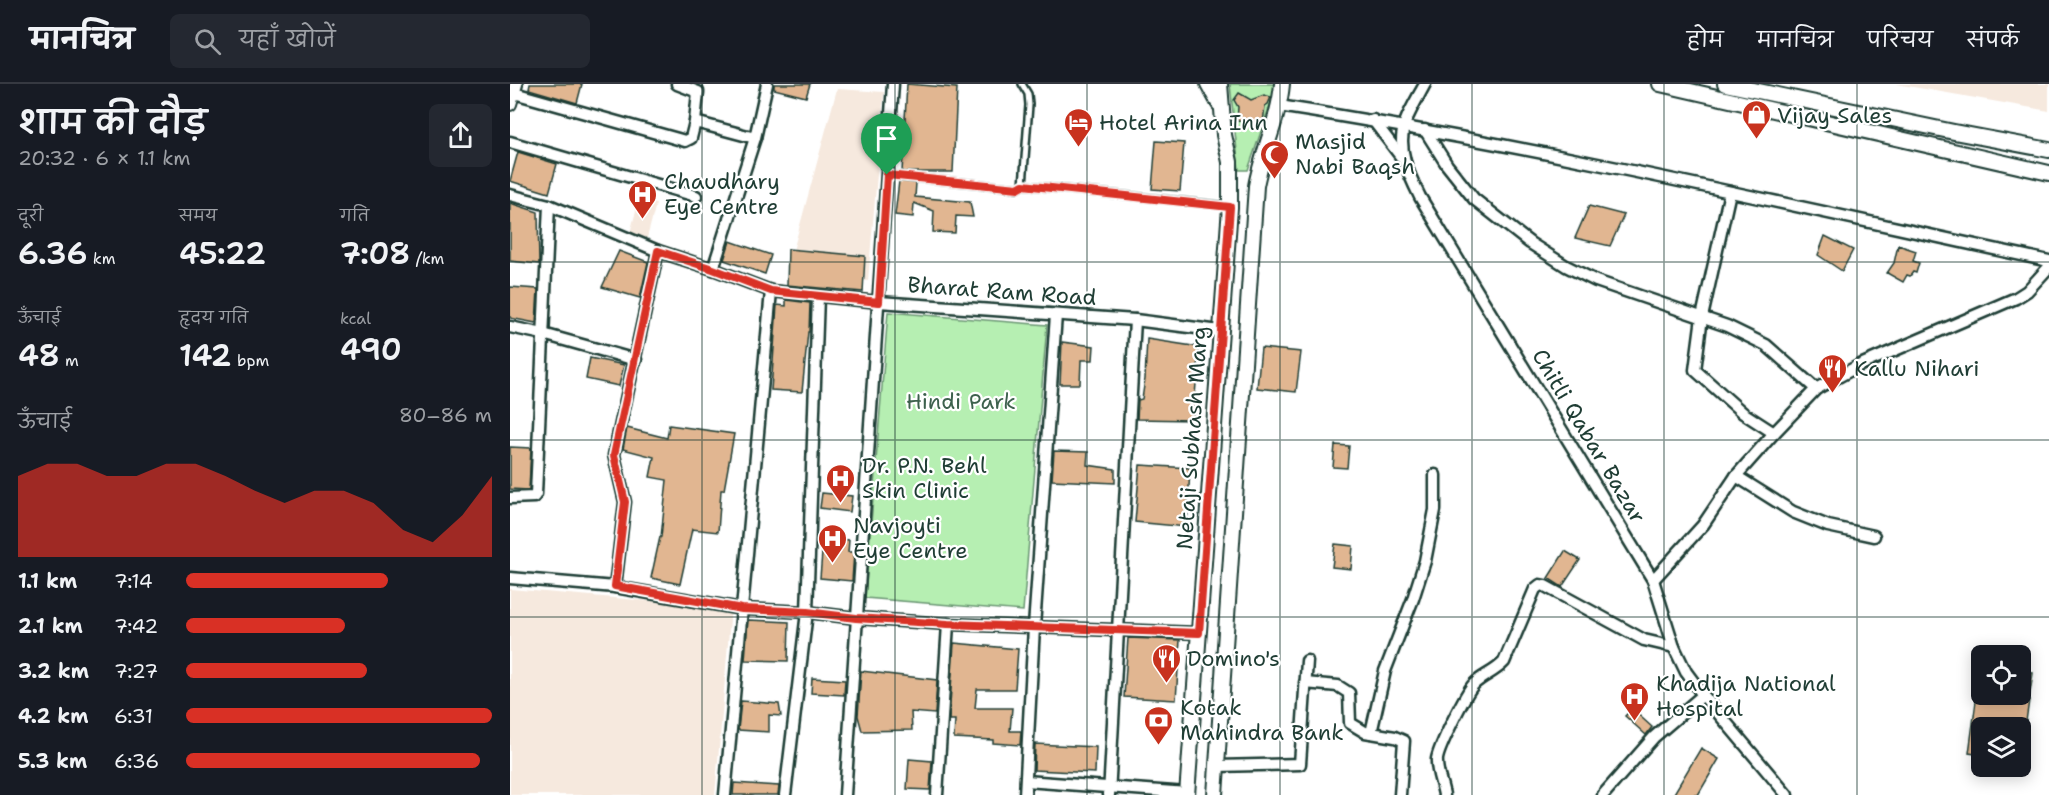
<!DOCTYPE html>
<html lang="hi">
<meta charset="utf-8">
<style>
:root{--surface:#171b24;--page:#242831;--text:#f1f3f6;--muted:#9ea1a6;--line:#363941;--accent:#d93025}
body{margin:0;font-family:"Shantell Sans","Playpen Sans Deva",sans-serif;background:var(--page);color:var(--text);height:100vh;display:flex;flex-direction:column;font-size:22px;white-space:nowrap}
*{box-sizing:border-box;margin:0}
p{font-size:20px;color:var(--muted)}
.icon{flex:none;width:33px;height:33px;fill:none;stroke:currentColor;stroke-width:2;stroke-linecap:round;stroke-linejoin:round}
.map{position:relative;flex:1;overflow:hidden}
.drawer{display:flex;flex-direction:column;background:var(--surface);width:510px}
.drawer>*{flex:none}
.controls{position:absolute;left:1461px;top:561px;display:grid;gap:12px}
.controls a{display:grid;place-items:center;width:60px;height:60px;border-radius:9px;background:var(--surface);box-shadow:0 3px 15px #0003;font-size:30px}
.pin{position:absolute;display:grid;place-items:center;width:51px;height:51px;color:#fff;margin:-62px -26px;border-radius:50% 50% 50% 0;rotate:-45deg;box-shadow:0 0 6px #0007}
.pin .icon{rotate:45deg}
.round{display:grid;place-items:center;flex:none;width:63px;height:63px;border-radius:9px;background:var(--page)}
.summary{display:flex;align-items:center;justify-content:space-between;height:102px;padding:0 18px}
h1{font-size:33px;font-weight:600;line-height:45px}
.figures{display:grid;grid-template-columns:repeat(3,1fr);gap:9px;height:102px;padding:6px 18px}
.figures div{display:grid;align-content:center}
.figures b{font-size:30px;font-weight:600}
.figures small{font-size:16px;font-weight:400}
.figures p{font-size:16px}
.chart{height:168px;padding:12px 18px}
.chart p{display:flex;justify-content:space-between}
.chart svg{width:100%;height:108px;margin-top:6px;fill:var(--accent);opacity:.7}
ul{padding:0 18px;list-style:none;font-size:20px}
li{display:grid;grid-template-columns:96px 72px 1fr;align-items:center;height:45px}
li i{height:15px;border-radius:8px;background:var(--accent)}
header{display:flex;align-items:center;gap:36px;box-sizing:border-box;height:84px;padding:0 30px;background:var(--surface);border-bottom:2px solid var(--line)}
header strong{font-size:28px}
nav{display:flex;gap:33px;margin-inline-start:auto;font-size:21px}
.search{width:420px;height:54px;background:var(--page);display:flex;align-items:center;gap:15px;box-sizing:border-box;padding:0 21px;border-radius:9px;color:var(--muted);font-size:22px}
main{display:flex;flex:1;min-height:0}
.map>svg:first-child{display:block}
</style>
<header>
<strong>मानचित्र</strong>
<div class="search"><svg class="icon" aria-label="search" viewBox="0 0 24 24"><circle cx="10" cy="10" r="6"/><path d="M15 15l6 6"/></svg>यहाँ खोजें</div>
<nav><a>होम</a><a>मानचित्र</a><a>परिचय</a><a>संपर्क</a></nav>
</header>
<main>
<section class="drawer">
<div class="summary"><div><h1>शाम की दौड़</h1><p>20:32 · 6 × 1.1 km</p></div><a class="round"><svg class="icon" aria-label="share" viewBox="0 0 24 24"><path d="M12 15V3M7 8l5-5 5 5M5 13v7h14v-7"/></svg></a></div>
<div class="figures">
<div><p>दूरी</p><b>6.36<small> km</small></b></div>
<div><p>समय</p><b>45:22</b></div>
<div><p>गति</p><b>7:08<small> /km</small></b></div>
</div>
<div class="figures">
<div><p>ऊँचाई</p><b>48<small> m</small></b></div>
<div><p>हृदय गति</p><b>142<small> bpm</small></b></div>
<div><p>kcal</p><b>490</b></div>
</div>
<div class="chart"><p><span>ऊँचाई</span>80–86 m</p>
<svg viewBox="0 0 160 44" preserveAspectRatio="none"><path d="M0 44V11L10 6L20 6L30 11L40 11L50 6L60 6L70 11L80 17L90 22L100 17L110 17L120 22L130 33L140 38L150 27L160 11V44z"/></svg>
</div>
<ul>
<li><b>1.1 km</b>7:14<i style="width:66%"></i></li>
<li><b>2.1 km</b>7:42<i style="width:52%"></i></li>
<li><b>3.2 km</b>7:27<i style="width:59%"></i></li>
<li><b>4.2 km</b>6:31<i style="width:100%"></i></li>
<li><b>5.3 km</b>6:36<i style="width:96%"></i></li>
</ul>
</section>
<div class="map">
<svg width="1539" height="711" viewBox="0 0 1539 711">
<rect width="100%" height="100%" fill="#fff"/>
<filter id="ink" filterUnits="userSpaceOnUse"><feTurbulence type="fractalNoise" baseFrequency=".0167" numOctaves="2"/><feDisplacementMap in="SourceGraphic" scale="12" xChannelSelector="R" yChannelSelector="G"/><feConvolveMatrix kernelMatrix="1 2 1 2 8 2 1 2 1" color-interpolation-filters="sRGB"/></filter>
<g filter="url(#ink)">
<g fill="#f6e9de">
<polygon points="1386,0 1539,0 1539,27"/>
<polygon points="327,5 374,8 358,197 277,189"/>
<polygon points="129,116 146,120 137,154 120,149"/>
<polygon points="0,505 221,524 205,711 0,711"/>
</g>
<g fill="#b6efb2" stroke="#6a9673" stroke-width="1.5">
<polygon points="720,0 767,0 738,86 729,86"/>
<polygon points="378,228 537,241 513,527 355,514"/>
</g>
<g fill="#e1b691" stroke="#1f3d34" stroke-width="1.5">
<polygon points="20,0 72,0 67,19 19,5"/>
<polygon points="264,0 300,0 296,13 264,5"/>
<polygon points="397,0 447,4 443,88 392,88"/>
<polygon points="729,9 741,16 754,11 761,13 758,20 755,22 753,39 727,37 728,23 724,16"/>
<polygon points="646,57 674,59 670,107 642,105"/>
<polygon points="8,68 47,80 39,109 0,97"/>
<polygon points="389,97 406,99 405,113 460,118 463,133 446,132 445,149 423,148 424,127 404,119 403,133 385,131"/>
<polygon points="0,119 28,128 29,180 0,177"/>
<polygon points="1079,122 1114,131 1100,162 1065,154"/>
<polygon points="1315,152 1343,166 1332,187 1308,171"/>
<polygon points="220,157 261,171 255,190 214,176"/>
<polygon points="1388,161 1406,167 1403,177 1409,179 1406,189 1403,188 1400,192 1397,191 1393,198 1377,189 1384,179"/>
<polygon points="278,165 355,172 353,208 277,201"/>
<polygon points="109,167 138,178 130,214 92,203"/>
<polygon points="0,203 28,205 26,239 0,234"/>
<polygon points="276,216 300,219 299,248 298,248 292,308 261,306 267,221 276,222"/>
<polygon points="637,255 689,263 683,336 627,335 628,316 632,315 635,295"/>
<polygon points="552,258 584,262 583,276 571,276 570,300 550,300"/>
<polygon points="751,264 791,268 786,308 747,304"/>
<polygon points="80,274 114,281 109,302 76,295"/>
<polygon points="159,341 224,350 214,406 211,406 208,448 182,445 170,500 141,494 150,453 151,453 157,396 140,393 144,373 113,365 117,344 157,354"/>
<polygon points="825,361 839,362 837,384 823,383"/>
<polygon points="0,363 21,364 19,406 0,405"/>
<polygon points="544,367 578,368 577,381 605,385 605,399 542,396"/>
<polygon points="630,381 680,384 677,443 625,438"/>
<polygon points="312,409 342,412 340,428 310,424"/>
<polygon points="328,455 339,456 338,468 344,468 342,497 310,494 312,469 316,469 316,463 327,464"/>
<polygon points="825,460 843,462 841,485 822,483"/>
<polygon points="1055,467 1070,476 1052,503 1038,494"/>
<polygon points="238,536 279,538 278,577 235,576"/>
<polygon points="618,554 670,556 666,616 614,613"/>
<polygon points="444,559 508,565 505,605 467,605 465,624 502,624 500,647 511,647 510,661 483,659 483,656 444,654 445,636 439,636"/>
<polygon points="351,587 427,596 425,630 401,628 402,646 352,647 348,632"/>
<polygon points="1510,588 1523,589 1515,644 1472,644 1472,671 1459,669 1467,610 1510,610"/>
<polygon points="302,594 335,596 334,611 301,609"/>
<polygon points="231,617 269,620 271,632 259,631 259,648 228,646"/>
<polygon points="1122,625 1142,643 1136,651 1115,632"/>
<polygon points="525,660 586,663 585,689 524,686"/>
<polygon points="1191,664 1209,675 1188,711 1163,711"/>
<polygon points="399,675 422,677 420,706 397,705"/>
<polygon points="224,699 269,702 268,711 223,711"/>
</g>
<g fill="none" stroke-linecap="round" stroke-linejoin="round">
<defs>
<g id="service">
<polyline points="377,91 508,104 513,101 519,21 518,10 512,0"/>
<polyline points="513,101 718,122"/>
</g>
<g id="minor">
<path d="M915 0C908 13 900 26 895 39 886 65 899 91 910 113L1143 496 1164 563 1176 588 1193 611 1277 711"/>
<polyline points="4,9 175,57 181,54 185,38 188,8 167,0"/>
<path d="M769 22C1027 62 1283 122 1539 177"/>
<polyline points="863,36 895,78"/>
<polyline points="185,38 245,54"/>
<polyline points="915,46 937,81 964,115 1020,159 1056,182 1086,197 1217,242 1256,261 1306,305"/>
<polyline points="0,58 186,112"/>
<polyline points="1220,108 1192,233 1185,286 1233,329 1264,349"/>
<polyline points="0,111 39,121 148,167 203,185 261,207 369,218 625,236 710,247"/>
<polyline points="203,185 245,54 257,0"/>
<polyline points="0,243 33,250 126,276"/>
<polyline points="1226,392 1283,428 1318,442 1364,452"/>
<polyline points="0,414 24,413 26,410 39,121"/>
<polyline points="0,494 105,503 232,525 297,528 346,534 438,540 689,549"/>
<polyline points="1143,496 1193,441 1226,392 1264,349 1306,305 1348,282 1506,214 1517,207 1539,183"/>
<polyline points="105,503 115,418 104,371 148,167"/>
<polyline points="795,599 828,602 839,609 840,639 855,648 885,653 894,657 890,711"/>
<polyline points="861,649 875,587 903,515 915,477 925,426 925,391"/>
<polyline points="707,682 790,680 797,577"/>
<polyline points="516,697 677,709"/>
<polyline points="215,711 261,207"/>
<polyline points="275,711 297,528 308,212"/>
<polyline points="335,711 383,0"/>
<polyline points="427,711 438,540"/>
<polyline points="515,711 524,543 546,231"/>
<polyline points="599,711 625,236"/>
<path d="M934 711C932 699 926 687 927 675 929 663 956 608 964 600 973 591 985 588 994 578L1025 505 1030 501 1035 502 1134 556 1164 563"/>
<polyline points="1093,711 1144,653 1193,611"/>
</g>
<polyline id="tertiary" points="0,20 6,0"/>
<g id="secondary">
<polyline points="698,0 709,20"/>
<polyline points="1150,0 1539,89"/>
<polyline points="1215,0 1444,48 1539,66"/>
<polyline points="677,711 720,123 720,78 714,51 710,0"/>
<path d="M705 711 746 102C752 68 769 35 772 0"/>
</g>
</defs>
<use href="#service" stroke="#1f3d34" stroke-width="10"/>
<use href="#minor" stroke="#1f3d34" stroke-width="15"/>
<use href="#tertiary" stroke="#1f3d34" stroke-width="16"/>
<use href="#secondary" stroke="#1f3d34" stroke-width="18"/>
<use href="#service" stroke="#fff" stroke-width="5"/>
<use href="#minor" stroke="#fff" stroke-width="10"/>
<use href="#tertiary" stroke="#fff" stroke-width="12"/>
<use href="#secondary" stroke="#fff" stroke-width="14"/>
</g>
</g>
<g fill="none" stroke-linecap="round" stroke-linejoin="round" filter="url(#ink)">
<defs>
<polygon id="route" points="377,91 508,104 513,101 720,123 689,549 438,540 346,534 297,528 232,525 105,502 115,418 104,371 148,167 203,185 261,207 369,218"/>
</defs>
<use href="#route" stroke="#fff" stroke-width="12"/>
<use href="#route" stroke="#d93025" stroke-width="8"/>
</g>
<path fill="none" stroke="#1f3d34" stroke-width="1.5" stroke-opacity="0.55" d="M192 0V711M385 0V711M577 0V711M770 0V711M962 0V711M1154 0V711M1347 0V711M0 178H1539M0 356H1539M0 533H1539"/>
<defs>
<symbol id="shop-pin" viewBox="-11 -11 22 30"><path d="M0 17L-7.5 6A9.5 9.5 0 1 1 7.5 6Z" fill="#c8321e" stroke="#fff"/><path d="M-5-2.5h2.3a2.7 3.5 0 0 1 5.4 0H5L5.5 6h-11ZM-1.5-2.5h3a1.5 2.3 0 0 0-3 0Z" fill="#fff"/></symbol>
<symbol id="hotel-pin" viewBox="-11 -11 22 30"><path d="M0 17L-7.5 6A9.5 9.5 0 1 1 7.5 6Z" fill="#c8321e" stroke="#fff"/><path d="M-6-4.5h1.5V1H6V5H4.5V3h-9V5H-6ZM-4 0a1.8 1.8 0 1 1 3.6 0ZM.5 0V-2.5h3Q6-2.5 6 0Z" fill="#fff"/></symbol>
<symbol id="mosque-pin" viewBox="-11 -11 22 30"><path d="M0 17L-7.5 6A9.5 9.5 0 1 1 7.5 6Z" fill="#c8321e" stroke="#fff"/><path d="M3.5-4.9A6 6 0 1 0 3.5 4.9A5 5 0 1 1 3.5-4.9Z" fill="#fff"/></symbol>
<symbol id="hospital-pin" viewBox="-11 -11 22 30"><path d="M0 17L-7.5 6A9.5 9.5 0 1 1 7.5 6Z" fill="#c8321e" stroke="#fff"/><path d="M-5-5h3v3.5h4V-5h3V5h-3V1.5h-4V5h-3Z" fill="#fff"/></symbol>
<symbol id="restaurant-pin" viewBox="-11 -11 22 30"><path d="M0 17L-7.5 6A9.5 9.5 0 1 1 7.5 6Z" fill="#c8321e" stroke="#fff"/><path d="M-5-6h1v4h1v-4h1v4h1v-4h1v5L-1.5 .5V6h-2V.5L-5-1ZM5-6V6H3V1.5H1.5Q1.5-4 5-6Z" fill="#fff"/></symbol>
<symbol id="bank-pin" viewBox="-11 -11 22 30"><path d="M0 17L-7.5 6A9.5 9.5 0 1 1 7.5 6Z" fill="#c8321e" stroke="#fff"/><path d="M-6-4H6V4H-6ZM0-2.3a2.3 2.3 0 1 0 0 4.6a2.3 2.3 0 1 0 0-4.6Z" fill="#fff"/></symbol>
</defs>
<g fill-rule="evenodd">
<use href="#shop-pin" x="1230" y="14" width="33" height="45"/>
<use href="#hotel-pin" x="552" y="22" width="33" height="45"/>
<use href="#mosque-pin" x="748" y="54" width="33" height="45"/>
<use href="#hospital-pin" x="116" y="94" width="33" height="45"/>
<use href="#restaurant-pin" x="1306" y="268" width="33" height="45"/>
<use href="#hospital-pin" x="314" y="378" width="33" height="45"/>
<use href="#hospital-pin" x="306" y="438" width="33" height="45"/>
<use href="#restaurant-pin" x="640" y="558" width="33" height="45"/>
<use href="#hospital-pin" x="1108" y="596" width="33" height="45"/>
<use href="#bank-pin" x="632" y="620" width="33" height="45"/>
</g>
<g text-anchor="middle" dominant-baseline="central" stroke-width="4.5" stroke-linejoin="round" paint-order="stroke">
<g font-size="22" fill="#1f3d34" stroke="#fff" text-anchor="start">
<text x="1267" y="31">Vijay Sales</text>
<text x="589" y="38">Hotel Arina Inn</text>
<text x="785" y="57">Masjid<tspan x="785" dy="25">Nabi Baqsh</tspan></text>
<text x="154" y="97">Chaudhary<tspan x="154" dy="25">Eye Centre</tspan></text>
<text x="1344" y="284">Kallu Nihari</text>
<text x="352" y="381">Dr. P.N. Behl<tspan x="352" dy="25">Skin Clinic</tspan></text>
<text x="343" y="441">Navjoyti<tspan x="343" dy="25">Eye Centre</tspan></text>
<text x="677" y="574">Domino's</text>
<text x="1146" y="599">Khadija National<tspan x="1146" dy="25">Hospital</tspan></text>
<text x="670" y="623">Kotak<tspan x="670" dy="25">Mahindra Bank</tspan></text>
</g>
<g font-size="22" fill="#1f3d34" stroke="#fff">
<text transform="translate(492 207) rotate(4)">Bharat Ram Road</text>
<text transform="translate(1079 352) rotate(59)">Chitli Qabar Bazar</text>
<text transform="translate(682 354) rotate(-86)">Netaji Subhash Marg</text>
</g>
<g font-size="22" fill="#3d614d" stroke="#fff">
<text x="451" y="317">Hindi Park</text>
</g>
</g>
</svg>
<div class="controls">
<a><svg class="icon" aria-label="locate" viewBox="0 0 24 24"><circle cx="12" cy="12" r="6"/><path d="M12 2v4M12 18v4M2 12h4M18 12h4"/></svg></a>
<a><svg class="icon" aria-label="layers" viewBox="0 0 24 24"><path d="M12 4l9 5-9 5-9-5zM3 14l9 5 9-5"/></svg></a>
</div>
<div class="pin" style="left:377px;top:91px;background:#1e9e55"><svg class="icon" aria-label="arrive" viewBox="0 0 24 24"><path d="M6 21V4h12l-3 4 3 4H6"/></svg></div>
</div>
</main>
